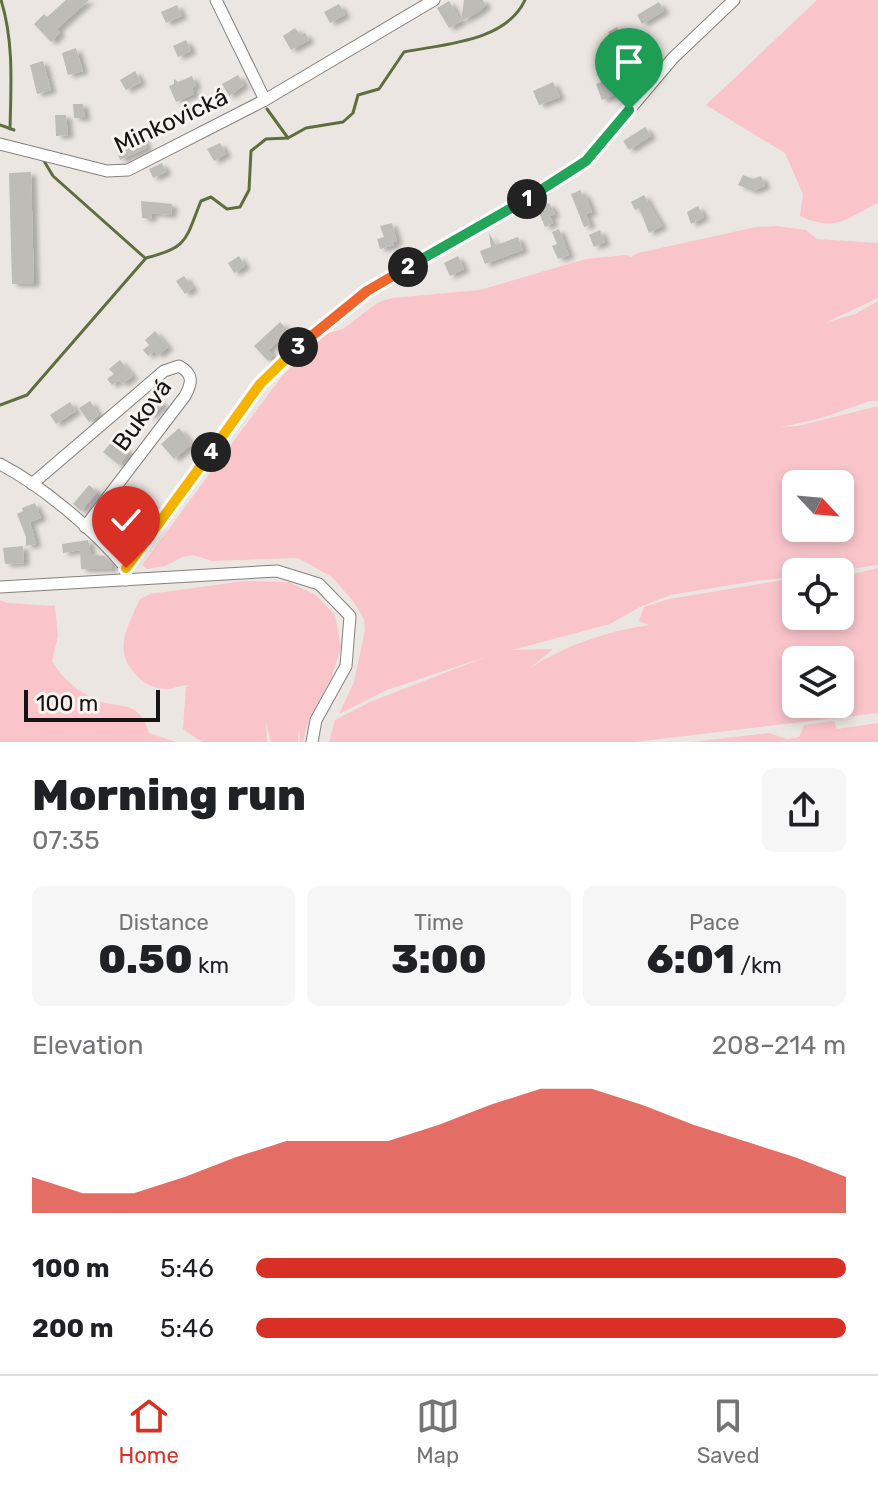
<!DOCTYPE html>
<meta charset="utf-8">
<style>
:root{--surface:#fff;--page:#f6f6f6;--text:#202124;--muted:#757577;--line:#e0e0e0;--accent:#d93025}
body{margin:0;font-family:Rubik,sans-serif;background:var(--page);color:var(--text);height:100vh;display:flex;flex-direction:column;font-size:30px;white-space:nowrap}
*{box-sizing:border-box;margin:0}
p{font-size:26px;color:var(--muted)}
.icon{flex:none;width:44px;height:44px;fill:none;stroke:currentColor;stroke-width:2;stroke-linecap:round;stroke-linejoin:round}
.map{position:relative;height:742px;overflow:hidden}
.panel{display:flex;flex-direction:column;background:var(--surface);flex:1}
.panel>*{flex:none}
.needle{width:52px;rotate:116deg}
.tools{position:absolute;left:782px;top:470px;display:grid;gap:16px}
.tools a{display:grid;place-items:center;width:72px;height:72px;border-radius:12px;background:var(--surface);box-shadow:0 4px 12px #0003;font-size:40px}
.scale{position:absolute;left:24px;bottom:20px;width:136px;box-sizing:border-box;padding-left:8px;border:4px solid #161413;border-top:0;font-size:22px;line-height:28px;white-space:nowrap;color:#161413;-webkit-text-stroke:6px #f8f3ee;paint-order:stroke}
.pin{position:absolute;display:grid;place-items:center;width:68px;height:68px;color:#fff;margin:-82px -34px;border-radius:50% 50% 50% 0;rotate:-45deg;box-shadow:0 0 8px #0007}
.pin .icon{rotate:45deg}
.km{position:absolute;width:40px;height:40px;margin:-20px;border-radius:50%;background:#222;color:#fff;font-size:22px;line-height:40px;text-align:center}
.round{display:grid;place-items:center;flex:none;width:84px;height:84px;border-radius:12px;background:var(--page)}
.summary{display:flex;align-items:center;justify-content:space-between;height:136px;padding:0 32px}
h1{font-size:44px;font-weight:800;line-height:60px}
.figures{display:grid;grid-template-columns:repeat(3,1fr);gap:12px;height:136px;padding:8px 32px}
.figures div{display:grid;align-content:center;border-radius:12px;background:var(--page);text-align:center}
.figures b{font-size:40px;font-weight:800}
.figures small{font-size:22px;font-weight:400}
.figures p{font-size:22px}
.chart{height:224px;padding:16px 32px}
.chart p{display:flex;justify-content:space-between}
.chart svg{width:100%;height:144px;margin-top:8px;fill:var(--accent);opacity:.7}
ul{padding:0 32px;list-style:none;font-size:26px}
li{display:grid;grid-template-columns:128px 96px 1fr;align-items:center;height:60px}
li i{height:20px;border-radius:10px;background:var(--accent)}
.menu{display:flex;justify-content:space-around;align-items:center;height:112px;border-top:2px solid var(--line);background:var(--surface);font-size:22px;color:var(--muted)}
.menu a{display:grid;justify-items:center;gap:4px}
.menu .active{color:var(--accent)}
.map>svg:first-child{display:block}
</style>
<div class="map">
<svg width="878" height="742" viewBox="0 0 878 742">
<defs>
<filter id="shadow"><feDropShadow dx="5.5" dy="3" stdDeviation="2" flood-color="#0004"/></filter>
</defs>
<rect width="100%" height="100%" fill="#ebe6e1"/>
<g fill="#f9c5cb" fill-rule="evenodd">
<path d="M817 0H878V203C846 218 837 233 800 216L803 194 785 153 706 105Z"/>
<path d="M776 226 806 230 817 239 878 243V298L825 323 855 314 878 301V401H870L818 419 781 427 798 426 878 406V565L831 572H796V577L762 580 670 595 640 607 610 624 512 650 553 649 530 668C566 645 607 631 649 625L639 621 644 607 669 599 796 578V616H840V577L878 568V713L635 742H329L335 720 370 702 488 656 387 690 339 714 354 682 365 630 364 619 353 601 332 577 298 558 212 561 193 555 183 557 165 566 147 569 142 565 282 376 325 334 343 329 377 303 392 298 480 290 586 259 626 255 631 257 638 253 756 227ZM796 484H840V528H796ZM796 660H840V704H796Z"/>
<path d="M244 581 289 582 316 595 335 615 341 647 331 678 309 719 303 742H300L299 728 298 742H271L266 723 267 742H202L183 729 186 687 191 686C180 684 177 688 167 689 158 690 145 684 139 678 111 652 127 628 140 599L150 594Z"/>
<path d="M0 600 8 603 55 606 58 636 52 661C63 680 85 698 106 703 119 706 133 705 141 716 145 720 147 728 149 733L176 742H0Z"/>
<polygon points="834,721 837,729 878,723 878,742 692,742 769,733 787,739 799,737 804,725"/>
</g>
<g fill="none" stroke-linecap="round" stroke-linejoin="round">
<g stroke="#5e6e3e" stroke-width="3">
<path d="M1 0C14 42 11 85 10 129"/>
<polyline points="267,109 288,138"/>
<polyline points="0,125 14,130"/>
<polyline points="44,161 53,176 144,257"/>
<path d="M0 405 27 395 146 258C189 247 185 240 201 201L211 197 227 209 240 207 249 190 251 151 266 139 288 138 306 128 343 122 353 113 358 95 379 89 404 52C443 44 506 42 525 0"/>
</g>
</g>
<g fill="#bebcb6" filter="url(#shadow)">
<polygon points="66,0 89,0 57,29 60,33 51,42 34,24 44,14 47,17"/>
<polygon points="464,0 483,0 486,5 480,11 449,28 437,8 449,1 461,21"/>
<polygon points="659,2 664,11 642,24 637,15"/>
<polygon points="339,4 345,15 330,23 324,12"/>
<polygon points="177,5 182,16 166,23 161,12"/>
<polygon points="617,27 626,43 617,49 608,32"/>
<polygon points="295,28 301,35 305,33 309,40 291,50 283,36"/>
<polygon points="186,40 191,51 178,57 173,46"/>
<polygon points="76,48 83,71 68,75 62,53"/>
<polygon points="43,61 51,90 37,94 30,65"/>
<polygon points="135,71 141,82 126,90 120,80"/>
<polygon points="238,75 244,85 229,96 222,84"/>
<polygon points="192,76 196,86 192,88 194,94 176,102 169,86 174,84 174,79 178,82"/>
<polygon points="612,78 619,93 602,100 596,84"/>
<polygon points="553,82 560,97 539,105 533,91"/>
<polygon points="73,104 83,104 85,118 74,118"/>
<polygon points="55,115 66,115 68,135 56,136"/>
<polygon points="645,127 651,136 629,150 623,141"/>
<polygon points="142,136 147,148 120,160 115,148"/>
<polygon points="220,143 226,154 214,161 207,149"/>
<polygon points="162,163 166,172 153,178 149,169"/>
<polygon points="31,172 34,284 12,284 9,173"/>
<polygon points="743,175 753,179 761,176 765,186 753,191 738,185"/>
<polygon points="581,190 582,195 585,194 592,212 586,214 590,225 584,227 571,194"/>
<polygon points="644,195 662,226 649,233 639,208 635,210 631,202"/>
<polygon points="141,201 172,204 171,215 152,213 151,219 142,218"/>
<polygon points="549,203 555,214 550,216 553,223 545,227 537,208"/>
<polygon points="698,206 704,217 691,224 687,212"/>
<polygon points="392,223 397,241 394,242 394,245 380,249 377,239 384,237 380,226"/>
<polygon points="559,229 569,255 558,259 552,246 557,244 552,232"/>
<polygon points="600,230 605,242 594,247 589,235"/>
<polygon points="489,233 496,245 518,237 523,250 485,264 480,251 491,247"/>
<polygon points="239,256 245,266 234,273 228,263"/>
<polygon points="458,256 464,269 450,276 444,263"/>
<polygon points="184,276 193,288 185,294 176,281"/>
<polygon points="280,322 295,338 288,344 281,339 268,350 273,356 268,361 254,346"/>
<polygon points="155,331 168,347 158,355 154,351 148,356 143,350 149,345 145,340"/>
<polygon points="120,360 133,376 122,384 119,380 112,385 107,379 114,374 109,369"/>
<polygon points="156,396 163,405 150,416 142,408"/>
<polygon points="90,401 99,415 89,422 79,408"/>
<polygon points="70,402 76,411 56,424 50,415"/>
<polygon points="179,428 192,444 174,459 161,444"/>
<polygon points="114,439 129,452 119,465 103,452"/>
<polygon points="89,485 97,492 81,511 73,504"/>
<polygon points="126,498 139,513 121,529 108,514"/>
<polygon points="35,503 41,518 30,522 36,544 26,546 26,537 17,514 23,511 22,508"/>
<polygon points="88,540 91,554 104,556 112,565 112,569 81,569 80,550 63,553 62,544"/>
<polygon points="23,546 24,563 5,564 3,548"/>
</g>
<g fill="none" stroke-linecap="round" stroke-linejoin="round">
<defs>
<g id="minor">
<polyline points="216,0 265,100"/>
<polyline points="0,144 107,171 128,170 265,100 434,0"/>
<path d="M0 464C44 487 94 530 126 568"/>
<path d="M32 484 164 371 179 366C194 374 192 383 185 396L85 527"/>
<polyline points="126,580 126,568 260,384 299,347 367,291 547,188 586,161 673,58 734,0"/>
<polyline points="0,587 277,571 319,584 350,616 346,666 316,720 312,742"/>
</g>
</defs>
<use href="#minor" stroke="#85807c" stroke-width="13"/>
<use href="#minor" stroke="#fff" stroke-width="11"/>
</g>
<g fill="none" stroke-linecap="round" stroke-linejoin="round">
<defs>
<polyline id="split-1" points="527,199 586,161 629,110"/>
<polyline id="split-2" points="408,267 527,199"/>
<polyline id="split-3" points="298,347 367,291 408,267"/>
<polyline id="split-4" points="211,452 260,384 298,347"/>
<polyline id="split-5" points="126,568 211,452"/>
</defs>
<use href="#split-1" stroke="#fff" stroke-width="16"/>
<use href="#split-2" stroke="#fff" stroke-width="16"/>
<use href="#split-3" stroke="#fff" stroke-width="16"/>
<use href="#split-4" stroke="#fff" stroke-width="16"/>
<use href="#split-5" stroke="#fff" stroke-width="16"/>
<use href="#split-1" stroke="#22a559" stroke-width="10"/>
<use href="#split-2" stroke="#22a559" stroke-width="10"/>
<use href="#split-3" stroke="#f0652b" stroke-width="10"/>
<use href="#split-4" stroke="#f5b400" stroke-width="10"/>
<use href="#split-5" stroke="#f5b400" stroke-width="10"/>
</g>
<g text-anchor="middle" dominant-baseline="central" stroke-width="6" stroke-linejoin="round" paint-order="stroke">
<g font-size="24" fill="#161413" stroke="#f8f3ee">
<text transform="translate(171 121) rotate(-25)">Minkovická</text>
<text transform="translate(142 415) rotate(-54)">Buková</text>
</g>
</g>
</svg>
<div class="tools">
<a><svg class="needle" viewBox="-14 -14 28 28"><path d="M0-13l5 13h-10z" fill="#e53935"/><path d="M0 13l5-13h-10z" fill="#757577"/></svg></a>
<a><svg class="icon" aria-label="locate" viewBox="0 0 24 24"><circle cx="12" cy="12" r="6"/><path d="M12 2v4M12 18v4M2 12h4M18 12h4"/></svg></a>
<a><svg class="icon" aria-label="layers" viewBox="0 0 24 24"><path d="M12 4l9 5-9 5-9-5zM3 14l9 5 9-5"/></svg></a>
</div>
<div class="scale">100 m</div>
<div class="pin" style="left:629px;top:110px;background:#1e9e55"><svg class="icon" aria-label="arrive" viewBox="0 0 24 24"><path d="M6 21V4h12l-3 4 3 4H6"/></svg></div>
<div class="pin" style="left:126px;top:568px;background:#d93025"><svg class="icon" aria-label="check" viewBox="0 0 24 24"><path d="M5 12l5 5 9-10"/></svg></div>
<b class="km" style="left:527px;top:199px">1</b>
<b class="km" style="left:408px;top:267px">2</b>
<b class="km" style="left:298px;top:347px">3</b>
<b class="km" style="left:211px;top:452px">4</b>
</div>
<section class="panel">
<div class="summary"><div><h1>Morning run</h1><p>07:35</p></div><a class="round"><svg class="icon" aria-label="share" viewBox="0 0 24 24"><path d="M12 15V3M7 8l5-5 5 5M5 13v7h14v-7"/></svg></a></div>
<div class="figures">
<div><p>Distance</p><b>0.50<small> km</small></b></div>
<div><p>Time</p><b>3:00</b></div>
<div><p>Pace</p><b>6:01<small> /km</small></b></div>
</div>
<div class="chart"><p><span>Elevation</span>208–214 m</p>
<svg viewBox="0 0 160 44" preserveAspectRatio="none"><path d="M0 44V33L10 38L20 38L30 33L40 27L50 22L60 22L70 22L80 17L90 11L100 6L110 6L120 11L130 17L140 22L150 27L160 33V44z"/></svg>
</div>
<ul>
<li><b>100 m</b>5:46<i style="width:100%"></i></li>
<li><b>200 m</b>5:46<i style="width:100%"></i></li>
</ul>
</section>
<nav class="menu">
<a class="active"><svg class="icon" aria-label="home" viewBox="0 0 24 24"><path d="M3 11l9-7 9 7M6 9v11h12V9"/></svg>Home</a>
<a><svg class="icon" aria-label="map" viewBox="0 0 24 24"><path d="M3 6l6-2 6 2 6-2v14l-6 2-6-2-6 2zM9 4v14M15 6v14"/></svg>Map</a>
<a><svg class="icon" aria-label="saved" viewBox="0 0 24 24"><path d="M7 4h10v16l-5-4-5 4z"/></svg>Saved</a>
</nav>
